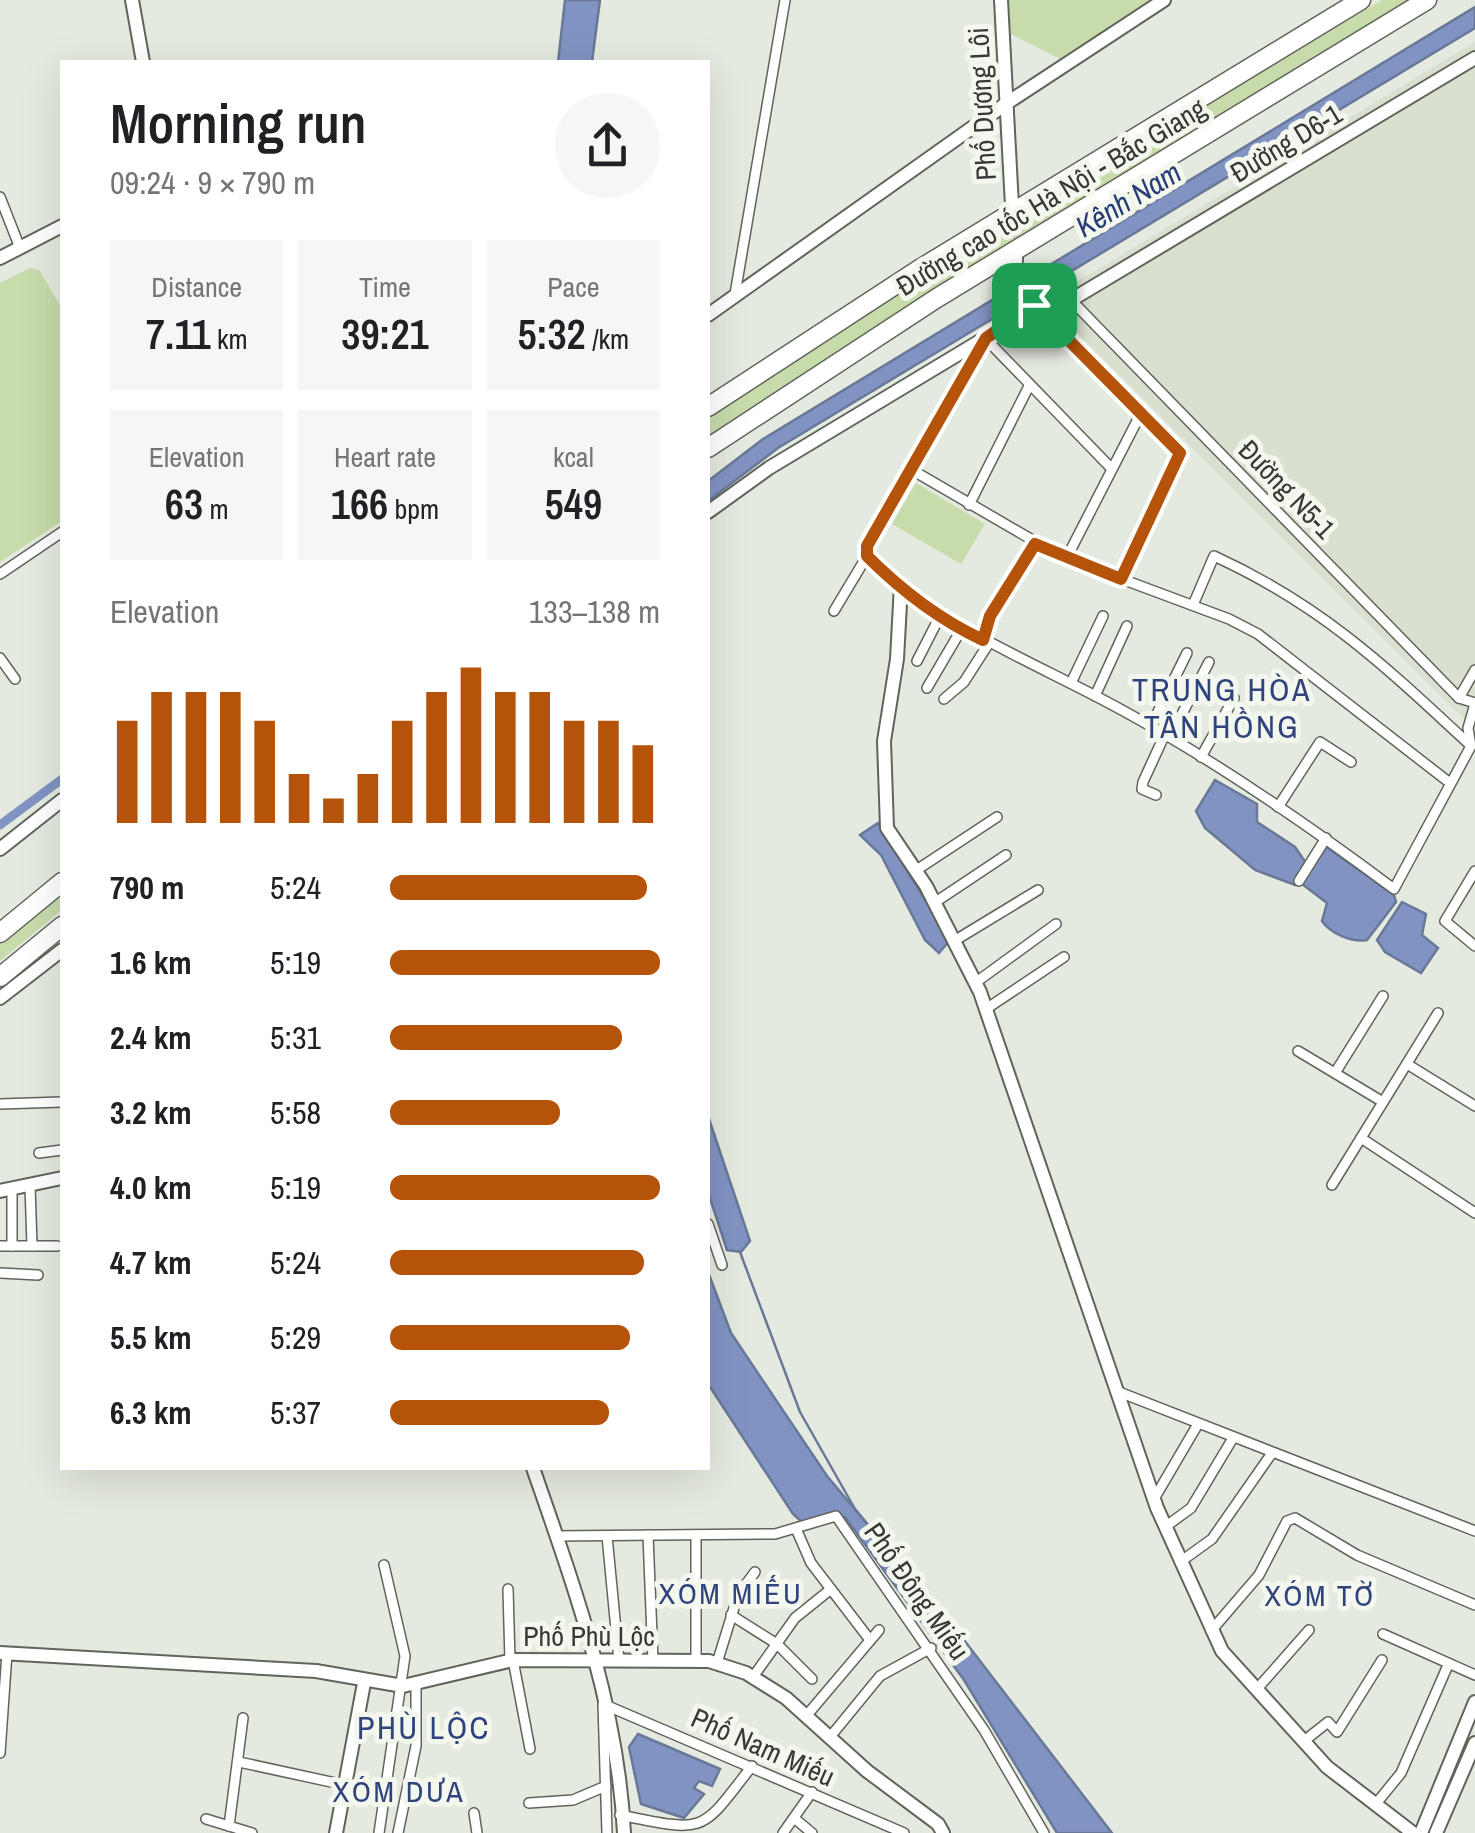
<!DOCTYPE html>
<meta charset="utf-8">
<style>
:root{--surface:#fff;--page:#f6f6f6;--text:#202124;--muted:#757577;--accent:#b45309}
body{margin:0;font-family:"Archivo Narrow",sans-serif;background:var(--page);color:var(--text);height:100vh;display:flex;flex-direction:column;font-size:38px;white-space:nowrap}
*{box-sizing:border-box;margin:0}
p{font-size:32px;color:var(--muted)}
.icon{flex:none;width:55px;height:55px;fill:none;stroke:currentColor;stroke-width:2;stroke-linecap:round;stroke-linejoin:round}
.map{position:relative;flex:1;overflow:hidden}
.details{position:absolute;left:60px;top:60px;width:650px;height:1410px;display:flex;flex-direction:column;background:var(--surface);border-radius:0px;box-shadow:0 10px 40px #0002}
.details>*{flex:none}
.pin{position:absolute;display:grid;place-items:center;width:85px;height:85px;color:#fff;margin:-42px;border-radius:20px;box-shadow:0 5px 15px #0006}
.round{display:grid;place-items:center;flex:none;width:105px;height:105px;border-radius:52px;background:var(--page)}
.overview{display:flex;align-items:center;justify-content:space-between;height:170px;padding:0 50px}
h1{font-size:55px;font-weight:600;line-height:75px}
.figures{display:grid;grid-template-columns:repeat(3,1fr);gap:15px;height:170px;padding:10px 50px}
.figures div{display:grid;align-content:center;border-radius:0px;background:var(--page);text-align:center}
.figures b{font-size:42px;font-weight:600}
.figures small{font-size:28px;font-weight:400}
.figures p{font-size:28px}
.chart{height:280px;padding:20px 50px}
.chart p{display:flex;justify-content:space-between}
.chart svg{width:100%;height:180px;margin-top:10px;stroke:var(--accent);stroke-width:6}
ul{padding:0 50px;list-style:none;font-size:32px}
li{display:grid;grid-template-columns:160px 120px 1fr;align-items:center;height:75px}
li i{height:25px;border-radius:12px;background:var(--accent)}
.map>svg:first-child{display:block}
</style>
<div class="map">
<svg width="1475" height="1833" viewBox="0 0 1475 1833">
<rect width="100%" height="100%" fill="#e5eae0"/>
<polygon fill="#d9e0cf" points="1475,42 1475,730 1061,317 1070,286"/>
<g fill="#c7dbab">
<polygon points="1007,0 1149,0 1060,59 1007,32"/>
<polygon points="1382,0 1409,0 989,254 708,436 708,417 987,238"/>
<polygon points="30,268 39,270 62,308 62,521 0,562 0,283"/>
<polygon points="916,483 985,524 961,564 892,524"/>
<polygon points="62,891 62,910 0,961 0,942"/>
</g>
<g fill="#8093c2" stroke="#6a7898" stroke-width="2.5">
<polygon points="565,0 600,0 592,62 558,62"/>
<polygon points="1475,7 1475,28 778,448 708,501 708,481 763,439"/>
<polygon points="1215,780 1257,804 1257,822 1295,847 1306,863 1295,885 1255,870 1205,828 1196,811"/>
<polygon points="878,823 950,940 939,953 925,940 881,855 860,835"/>
<path d="M1325 846 1394 895 1396 902 1367 940C1352 943 1330 933 1322 921L1327 903 1302 884Z"/>
<polygon points="1402,902 1426,914 1422,935 1438,948 1421,973 1385,952 1377,940"/>
<polygon points="708,1116 750,1241 741,1252 727,1250 708,1192"/>
<polygon points="708,1272 731,1333 827,1476 954,1627 1112,1833 1057,1833 964,1680 845,1517 803,1523 793,1514 708,1384"/>
<polygon points="638,1734 720,1769 712,1786 699,1781 694,1788 704,1794 684,1818 641,1804 629,1747"/>
</g>
<g fill="none" stroke-linecap="round" stroke-linejoin="round">
<polyline stroke="#6a7898" stroke-width="2.5" points="740,1252 800,1412 855,1509 930,1602"/>
<polyline stroke="#8093c2" stroke-width="9" points="0,825 62,779"/>
<polyline stroke="#c2c7be" stroke-width="12" stroke-dasharray="12 6" stroke-linecap="butt" points="1012,209 1015,254"/>
<defs>
<g id="street">
<polyline points="0,197 20,248"/>
<polyline points="735,294 785,0"/>
<polyline points="1071,300 1459,698 1475,703"/>
<polyline points="1035,305 1180,453 1121,579"/>
<polyline points="985,338 1112,469"/>
<polyline points="912,470 1060,556 1229,619 1258,634 1450,783"/>
<polyline points="969,505 1029,386"/>
<polyline points="1066,559 1140,415"/>
<polyline points="0,574 62,532"/>
<path d="M901 585C968 638 1045 668 1120 709 1216 761 1307 824 1394 889L1471 746 1468 728 1475 704"/>
<path d="M1193 605 1214 556C1321 605 1384 665 1469 744"/>
<polyline points="834,611 867,556"/>
<polyline points="983,640 990,616 1035,544"/>
<polyline points="0,658 15,679"/>
<polyline points="917,661 940,616"/>
<polyline points="1071,683 1103,616"/>
<polyline points="927,688 961,630"/>
<polyline points="1095,696 1127,626"/>
<polyline points="1459,698 1475,670"/>
<polyline points="944,699 964,682 989,643"/>
<polyline points="1151,726 1187,653"/>
<polyline points="1170,737 1209,662"/>
<polyline points="1201,757 1234,698"/>
<polyline points="1156,795 1142,789 1143,782 1165,734"/>
<polyline points="1278,807 1320,742 1351,762"/>
<polyline points="915,871 997,817"/>
<polyline points="1475,871 1445,921 1475,946"/>
<polyline points="1299,881 1326,838"/>
<polyline points="934,903 1006,855"/>
<polyline points="954,941 1038,890"/>
<polyline points="975,983 1056,924"/>
<polyline points="986,1009 1064,957"/>
<polyline points="1298,1051 1383,1102"/>
<polyline points="1407,1064 1475,1106"/>
<polyline points="1335,1073 1383,996"/>
<polyline points="0,1104 62,1102"/>
<polyline points="1361,1138 1475,1213"/>
<polyline points="39,1153 62,1150"/>
<polyline points="30,1185 32,1246"/>
<polyline points="1332,1185 1438,1013"/>
<polyline points="12,1189 12,1246"/>
<polyline points="708,1224 722,1265"/>
<polyline points="0,1246 57,1246"/>
<polyline points="0,1273 38,1275"/>
<polyline points="1119,1392 1475,1531"/>
<polyline points="1154,1499 1198,1424"/>
<polyline points="1165,1527 1191,1508 1233,1438"/>
<polyline points="797,1531 811,1563 870,1640"/>
<polyline points="648,1535 653,1661"/>
<polyline points="556,1536 775,1534 836,1516 984,1730 1044,1833"/>
<polyline points="607,1536 619,1661"/>
<polyline points="1180,1562 1212,1539 1272,1453"/>
<polyline points="508,1589 510,1661"/>
<polyline points="731,1615 777,1644 812,1679"/>
<polyline points="1211,1631 1259,1575 1287,1521 1295,1518 1357,1555 1475,1605"/>
<polyline points="1383,1634 1475,1675"/>
<polyline points="513,1660 530,1749"/>
<polyline points="696,1660 696,1535"/>
<polyline points="717,1663 738,1595 755,1572"/>
<polyline points="753,1677 795,1618 831,1589"/>
<polyline points="1257,1689 1309,1630"/>
<polyline points="807,1715 879,1630"/>
<polyline points="830,1737 880,1676 931,1648"/>
<polyline points="1304,1741 1328,1722 1337,1732 1382,1660"/>
<polyline points="0,1753 7,1653"/>
<polyline points="239,1762 345,1785"/>
<polyline points="529,1803 573,1800 606,1786"/>
<polyline points="1375,1805 1401,1773 1448,1665"/>
<polyline points="474,1813 477,1833"/>
<path d="M620 1815C708 1833 700 1833 752 1766"/>
<polyline points="794,1818 812,1833"/>
<polyline points="206,1819 252,1833"/>
<polyline points="229,1826 243,1718"/>
<polyline points="379,1833 405,1656 384,1565"/>
<polyline points="398,1833 416,1746 416,1686"/>
<polyline points="607,1833 603,1704 904,1833"/>
<polyline points="783,1833 812,1792"/>
</g>
<g id="secondary">
<polyline points="132,0 143,62"/>
<polyline points="1001,0 1012,206"/>
<polyline points="0,258 62,226"/>
<polyline points="708,315 1007,103 1164,0"/>
<polyline points="1014,319 1016,258"/>
<polyline points="708,512 769,468 985,338"/>
<polyline points="0,849 62,800"/>
<polyline points="0,998 62,950"/>
<polyline points="0,1191 62,1178"/>
<path d="M533 1468C574 1586 618 1707 624 1833"/>
<polyline points="0,1653 316,1671 403,1686 513,1660 709,1661 746,1673 786,1698 867,1771 938,1824 943,1833"/>
<polyline points="336,1833 364,1683"/>
<polyline points="1413,1833 1327,1767 1222,1651 1157,1508 980,992 926,886 887,828 884,741 897,659 901,585 867,556 867,545 985,338 1050,294 1071,300 1475,58"/>
<polyline points="1421,1833 1475,1702"/>
<polyline points="1436,1833 1475,1743"/>
</g>
<g id="highway">
<polyline points="708,407 918,270 1361,0"/>
<polyline points="708,448 937,298 1427,0"/>
<polyline points="0,933 62,882"/>
<polyline points="0,977 62,926"/>
</g>
</defs>
<use href="#street" stroke="#60645b" stroke-width="12"/>
<use href="#secondary" stroke="#60645b" stroke-width="16"/>
<use href="#highway" stroke="#60645b" stroke-width="21"/>
<use href="#street" stroke="#fff" stroke-width="9"/>
<use href="#secondary" stroke="#fff" stroke-width="12"/>
<use href="#highway" stroke="#fff" stroke-width="18"/>
</g>
<g fill="none" stroke-linecap="round" stroke-linejoin="round">
<defs>
<path id="route" d="M1034 305 1180 453 1121 579 1035 544 990 616 983 640C940 620 900 589 867 556V546L986 338Z"/>
</defs>
<use href="#route" stroke="#fff" stroke-width="20"/>
<use href="#route" stroke="#b45309" stroke-width="12"/>
</g>
<g text-anchor="middle" dominant-baseline="central" stroke-width="10" stroke-linejoin="round" paint-order="stroke">
<g font-size="28" fill="#383935" stroke="#f3f7ed">
<text transform="translate(982 104) rotate(-93)">Phố Dương Lôi</text>
<text transform="translate(1286 143) rotate(-31)">Đường D6-1</text>
<text transform="translate(1051 197) rotate(-31)">Đường cao tốc Hà Nội - Bắc Giang</text>
<text transform="translate(1287 489) rotate(46)">Đường N5-1</text>
<text transform="translate(917 1591) rotate(55)">Phố Đông Miếu</text>
<text x="589" y="1636">Phố Phù Lộc</text>
<text transform="translate(763 1747) rotate(24)">Phố Nam Miếu</text>
</g>
<g font-size="30" font-style="italic" fill="#283c77" stroke="#f3f7ed">
<text transform="translate(1128 199) rotate(-31)">Kênh Nam</text>
</g>
<g font-size="30" letter-spacing="2.5" fill="#30437d" stroke="#f3f7ed">
<text x="731" y="1593">XÓM MIẾU</text>
<text x="1320" y="1595">XÓM TỜ</text>
<text x="399" y="1791">XÓM DƯA</text>
</g>
<g font-size="32" letter-spacing="2.5" fill="#30437d" stroke="#f3f7ed">
<text x="1222" y="689">TRUNG HÒA<tspan x="1222" dy="37">TÂN HỒNG</tspan></text>
<text x="424" y="1727">PHÙ LỘC</text>
</g>
</g>
</svg>
<div class="pin" style="left:1034px;top:305px;background:#1e9e55"><svg class="icon" aria-label="arrive" viewBox="0 0 24 24"><path d="M6 21V4h12l-3 4 3 4H6"/></svg></div>
<section class="details">
<div class="overview"><div><h1>Morning run</h1><p>09:24 · 9 × 790 m</p></div><a class="round"><svg class="icon" aria-label="share" viewBox="0 0 24 24"><path d="M12 15V3M7 8l5-5 5 5M5 13v7h14v-7"/></svg></a></div>
<div class="figures">
<div><p>Distance</p><b>7.11<small> km</small></b></div>
<div><p>Time</p><b>39:21</b></div>
<div><p>Pace</p><b>5:32<small> /km</small></b></div>
</div>
<div class="figures">
<div><p>Elevation</p><b>63<small> m</small></b></div>
<div><p>Heart rate</p><b>166<small> bpm</small></b></div>
<div><p>kcal</p><b>549</b></div>
</div>
<div class="chart"><p><span>Elevation</span>133–138 m</p>
<svg viewBox="0 0 160 44" preserveAspectRatio="none"><path d="M5 44V19M15 44V12M25 44V12M35 44V12M45 44V19M55 44V32M65 44V38M75 44V32M85 44V19M95 44V12M105 44V6M115 44V12M125 44V12M135 44V19M145 44V19M155 44V25"/></svg>
</div>
<ul>
<li><b>790 m</b>5:24<i style="width:95%"></i></li>
<li><b>1.6 km</b>5:19<i style="width:100%"></i></li>
<li><b>2.4 km</b>5:31<i style="width:86%"></i></li>
<li><b>3.2 km</b>5:58<i style="width:63%"></i></li>
<li><b>4.0 km</b>5:19<i style="width:100%"></i></li>
<li><b>4.7 km</b>5:24<i style="width:94%"></i></li>
<li><b>5.5 km</b>5:29<i style="width:89%"></i></li>
<li><b>6.3 km</b>5:37<i style="width:81%"></i></li>
</ul>
</section>
</div>
